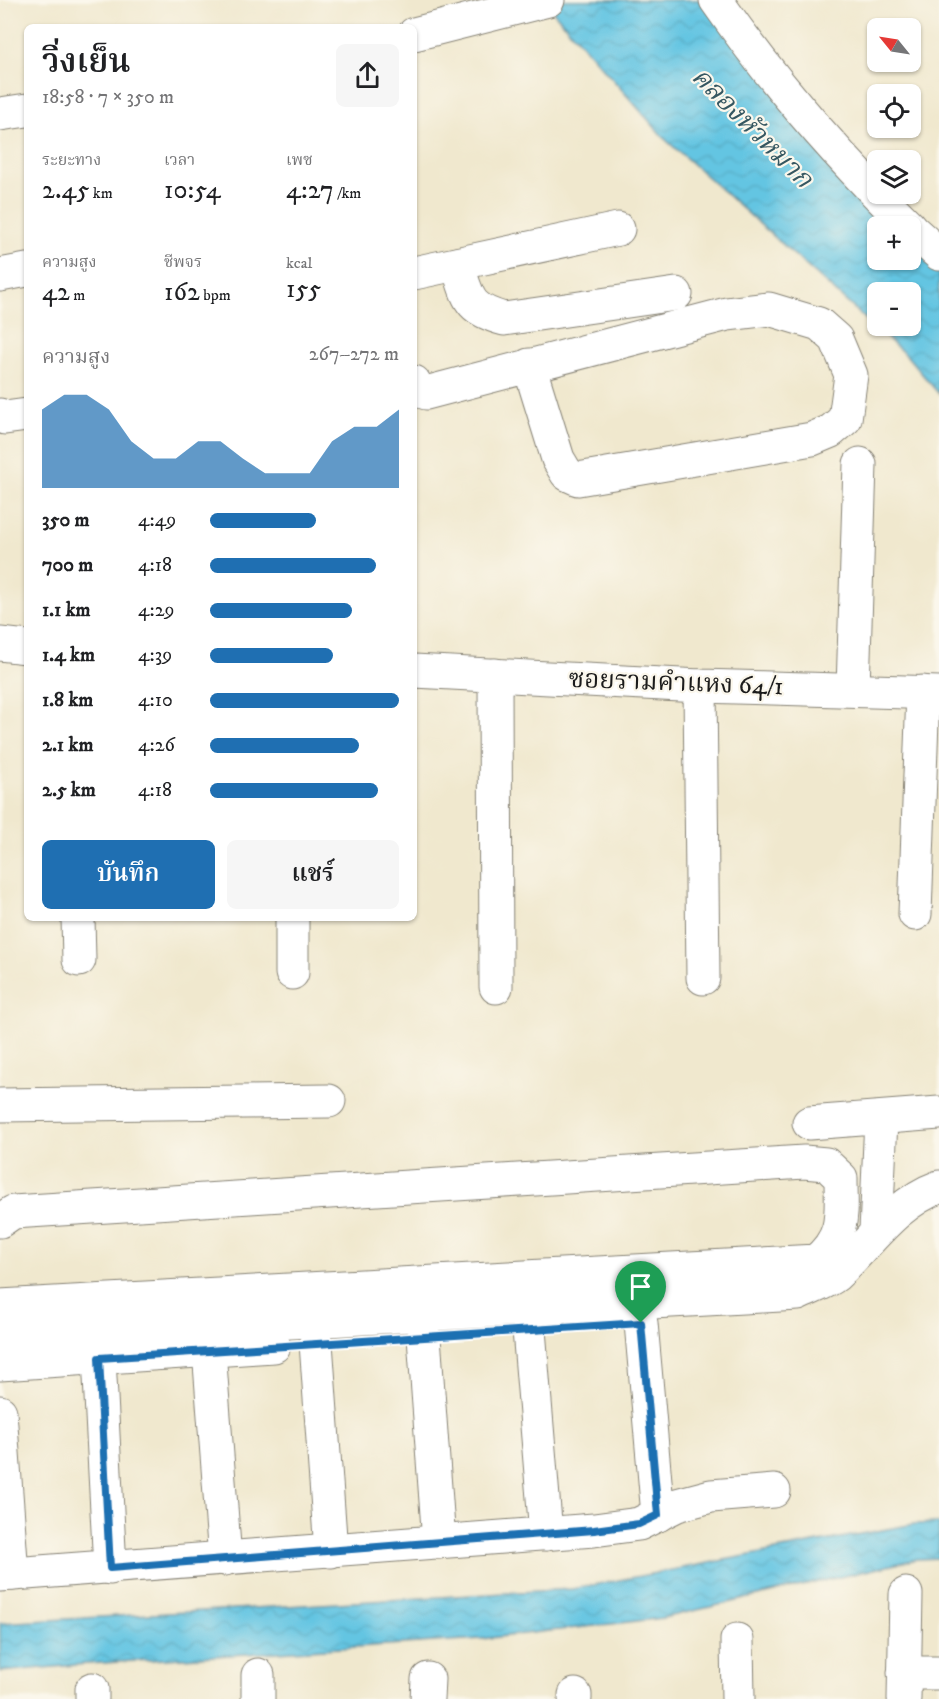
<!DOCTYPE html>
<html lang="th">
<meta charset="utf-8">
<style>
:root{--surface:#fff;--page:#f6f6f6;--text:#202124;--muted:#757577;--accent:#1f6fb2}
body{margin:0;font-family:"IM FELL DW Pica","Noto Serif Thai",serif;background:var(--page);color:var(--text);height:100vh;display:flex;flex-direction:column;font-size:22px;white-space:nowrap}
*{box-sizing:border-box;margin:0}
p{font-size:20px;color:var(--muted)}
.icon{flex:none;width:33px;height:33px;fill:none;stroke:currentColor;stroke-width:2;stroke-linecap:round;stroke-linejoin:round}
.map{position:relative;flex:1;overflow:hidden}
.drawer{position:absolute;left:24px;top:24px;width:393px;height:897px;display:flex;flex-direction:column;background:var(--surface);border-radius:9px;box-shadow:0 2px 4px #0004}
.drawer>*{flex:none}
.needle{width:39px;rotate:300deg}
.controls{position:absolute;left:867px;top:18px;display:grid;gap:12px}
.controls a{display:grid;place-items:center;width:54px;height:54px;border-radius:9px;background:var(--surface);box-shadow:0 2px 4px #0004;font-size:30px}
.pin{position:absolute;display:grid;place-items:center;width:51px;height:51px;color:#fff;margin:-62px -26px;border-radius:50% 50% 50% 0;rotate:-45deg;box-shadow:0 0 6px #0007}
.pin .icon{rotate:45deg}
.round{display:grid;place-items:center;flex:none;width:63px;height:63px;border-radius:9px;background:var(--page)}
.overview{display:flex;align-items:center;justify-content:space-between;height:102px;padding:0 18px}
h1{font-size:33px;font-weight:600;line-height:45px}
.figures{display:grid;grid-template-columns:repeat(3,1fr);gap:9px;height:102px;padding:6px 18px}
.figures div{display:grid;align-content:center}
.figures b{font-size:26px;font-weight:600}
.figures small{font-size:16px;font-weight:400}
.figures p{font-size:16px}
.chart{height:168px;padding:12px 18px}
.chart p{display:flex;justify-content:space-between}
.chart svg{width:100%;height:108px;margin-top:6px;fill:var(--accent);opacity:.7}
.action{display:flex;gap:12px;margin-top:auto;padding:12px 18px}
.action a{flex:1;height:69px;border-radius:9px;background:var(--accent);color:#fff;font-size:24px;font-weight:600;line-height:69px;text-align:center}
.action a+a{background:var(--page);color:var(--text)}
ul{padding:0 18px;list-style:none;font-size:20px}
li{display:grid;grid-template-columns:96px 72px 1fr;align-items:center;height:45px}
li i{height:15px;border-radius:8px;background:var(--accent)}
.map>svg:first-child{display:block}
</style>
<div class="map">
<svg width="939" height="1699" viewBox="0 0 939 1699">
<defs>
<pattern id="water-waves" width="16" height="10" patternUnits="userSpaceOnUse" patternTransform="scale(1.5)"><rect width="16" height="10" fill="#64c5e2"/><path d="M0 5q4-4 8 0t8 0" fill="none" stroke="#56a9c1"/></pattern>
</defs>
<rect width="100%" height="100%" fill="#fbf7ec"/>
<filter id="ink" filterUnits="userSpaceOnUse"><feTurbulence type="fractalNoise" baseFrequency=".0167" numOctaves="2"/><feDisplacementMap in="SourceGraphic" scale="12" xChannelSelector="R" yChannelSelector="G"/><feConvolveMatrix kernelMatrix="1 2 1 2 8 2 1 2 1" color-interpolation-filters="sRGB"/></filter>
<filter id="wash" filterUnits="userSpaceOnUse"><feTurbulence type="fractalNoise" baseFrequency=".008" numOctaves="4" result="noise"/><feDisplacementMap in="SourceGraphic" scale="24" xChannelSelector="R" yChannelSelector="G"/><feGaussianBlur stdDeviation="1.35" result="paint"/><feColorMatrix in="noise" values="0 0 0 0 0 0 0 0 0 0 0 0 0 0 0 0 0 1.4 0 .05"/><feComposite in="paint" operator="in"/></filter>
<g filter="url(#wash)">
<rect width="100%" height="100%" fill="#f0e8ce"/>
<g fill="url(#water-waves)" stroke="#40707f" stroke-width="1.5" fill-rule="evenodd">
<path d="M543 0H699L892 226H878V260H910L911 245 939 270V394L907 356 666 140ZM878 292H910V326H878Z"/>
<polygon points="939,1523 939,1558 917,1559 663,1618 481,1639 86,1664 0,1672 0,1623 572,1589 914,1524"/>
</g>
</g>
<g filter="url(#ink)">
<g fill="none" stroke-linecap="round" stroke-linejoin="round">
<defs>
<g id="minor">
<path d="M716 0C773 82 838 157 909 226"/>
<polyline points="414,34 548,0"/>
<polyline points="0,114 27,110"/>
<polyline points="910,228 939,254"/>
<path d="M457 264C469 298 466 308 504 319L676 294"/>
<polyline points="414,273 618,229"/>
<polyline points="0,275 27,270"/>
<polyline points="414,382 419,390 426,393 727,314 769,309 819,324 836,339 851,375 845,419 831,431 812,439 578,479 567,474 558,459 529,365"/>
<polyline points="0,415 5,418 27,415"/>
<polyline points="0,644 27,647"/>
<polyline points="414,671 700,686 939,693"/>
<polyline points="495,675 496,987"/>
<polyline points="700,686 703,978"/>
<polyline points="853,689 860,464"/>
<polyline points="915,914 923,692"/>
<polyline points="78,918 79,960"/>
<polyline points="292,918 292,973"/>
<polyline points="0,1105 329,1101"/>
<polyline points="809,1123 939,1113"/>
<path d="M0 1221 13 1212 804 1162 826 1164 841 1178C841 1214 846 1236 816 1261L0 1306"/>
<polyline points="876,1231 881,1119"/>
<polyline points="641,1323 658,1515"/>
<polyline points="529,1330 546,1534"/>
<polyline points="424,1337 439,1542"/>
<path d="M0 1338 798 1294C810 1288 826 1283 836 1275 869 1244 895 1203 939 1187"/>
<polyline points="316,1343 331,1551"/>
<polyline points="209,1351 225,1559"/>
<polyline points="99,1358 110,1568"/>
<polyline points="0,1364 274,1346"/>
<polyline points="0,1412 12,1574"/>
<polyline points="0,1575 594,1530 639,1524 677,1505 711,1496 774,1491"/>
<polyline points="737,1640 738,1699"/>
<polyline points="904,1673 939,1673"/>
<polyline points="92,1689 92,1699"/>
<polyline points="575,1695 575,1699"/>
<polyline points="258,1699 258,1675"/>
<polyline points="427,1699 428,1679"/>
<polyline points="904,1699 906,1594"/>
</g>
</defs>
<use href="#minor" stroke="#868275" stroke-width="35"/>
<use href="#minor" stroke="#fff" stroke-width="33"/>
</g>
</g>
<g fill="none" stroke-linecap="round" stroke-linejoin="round" filter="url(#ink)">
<defs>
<polygon id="route" points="641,1323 658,1515 639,1524 594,1530 110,1568 99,1358"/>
</defs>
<use href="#route" stroke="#fff" stroke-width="12"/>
<use href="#route" stroke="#1f6fb2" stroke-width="8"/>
</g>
<g text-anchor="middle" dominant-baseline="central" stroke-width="4.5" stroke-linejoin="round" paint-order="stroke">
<g font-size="26" fill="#1c1c1c" stroke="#fbf7ec">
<text transform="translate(676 683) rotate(2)">ซอยรามคำแหง 64/1</text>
</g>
<g font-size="27" font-style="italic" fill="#355761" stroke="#fbf7ec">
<text transform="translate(752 128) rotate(45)">คลองหัวหมาก</text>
</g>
</g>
</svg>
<div class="controls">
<a><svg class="needle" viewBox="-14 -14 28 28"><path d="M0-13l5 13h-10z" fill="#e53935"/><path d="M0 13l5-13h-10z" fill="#757577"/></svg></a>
<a><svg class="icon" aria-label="locate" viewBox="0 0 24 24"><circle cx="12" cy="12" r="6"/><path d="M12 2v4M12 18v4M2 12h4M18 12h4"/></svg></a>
<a><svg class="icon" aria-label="layers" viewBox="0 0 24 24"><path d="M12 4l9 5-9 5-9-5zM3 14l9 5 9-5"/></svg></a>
<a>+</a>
<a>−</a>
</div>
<div class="pin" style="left:641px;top:1323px;background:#1e9e55"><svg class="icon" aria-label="arrive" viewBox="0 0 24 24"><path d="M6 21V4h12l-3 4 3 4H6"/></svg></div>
<section class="drawer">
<div class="overview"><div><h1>วิ่งเย็น</h1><p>18:58 · 7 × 350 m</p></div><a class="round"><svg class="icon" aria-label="share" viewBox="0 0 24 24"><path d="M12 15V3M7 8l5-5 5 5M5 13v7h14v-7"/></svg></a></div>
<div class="figures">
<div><p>ระยะทาง</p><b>2.45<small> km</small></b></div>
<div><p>เวลา</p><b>10:54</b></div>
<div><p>เพซ</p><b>4:27<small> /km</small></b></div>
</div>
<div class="figures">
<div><p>ความสูง</p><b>42<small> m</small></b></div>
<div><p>ชีพจร</p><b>162<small> bpm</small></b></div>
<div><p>kcal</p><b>155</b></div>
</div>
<div class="chart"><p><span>ความสูง</span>267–272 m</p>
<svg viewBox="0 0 160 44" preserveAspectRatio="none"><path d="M0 44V12L10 6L20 6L30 12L40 25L50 32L60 32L70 25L80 25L90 32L100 38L110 38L120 38L130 25L140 19L150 19L160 12V44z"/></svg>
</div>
<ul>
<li><b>350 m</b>4:49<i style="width:56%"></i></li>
<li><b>700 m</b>4:18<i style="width:88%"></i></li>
<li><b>1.1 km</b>4:29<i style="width:75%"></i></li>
<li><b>1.4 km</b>4:39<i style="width:65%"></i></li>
<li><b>1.8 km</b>4:10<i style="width:100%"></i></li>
<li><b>2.1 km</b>4:26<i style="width:79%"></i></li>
<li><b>2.5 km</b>4:18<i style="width:89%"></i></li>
</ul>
<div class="action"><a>บันทึก</a><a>แชร์</a></div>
</section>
</div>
